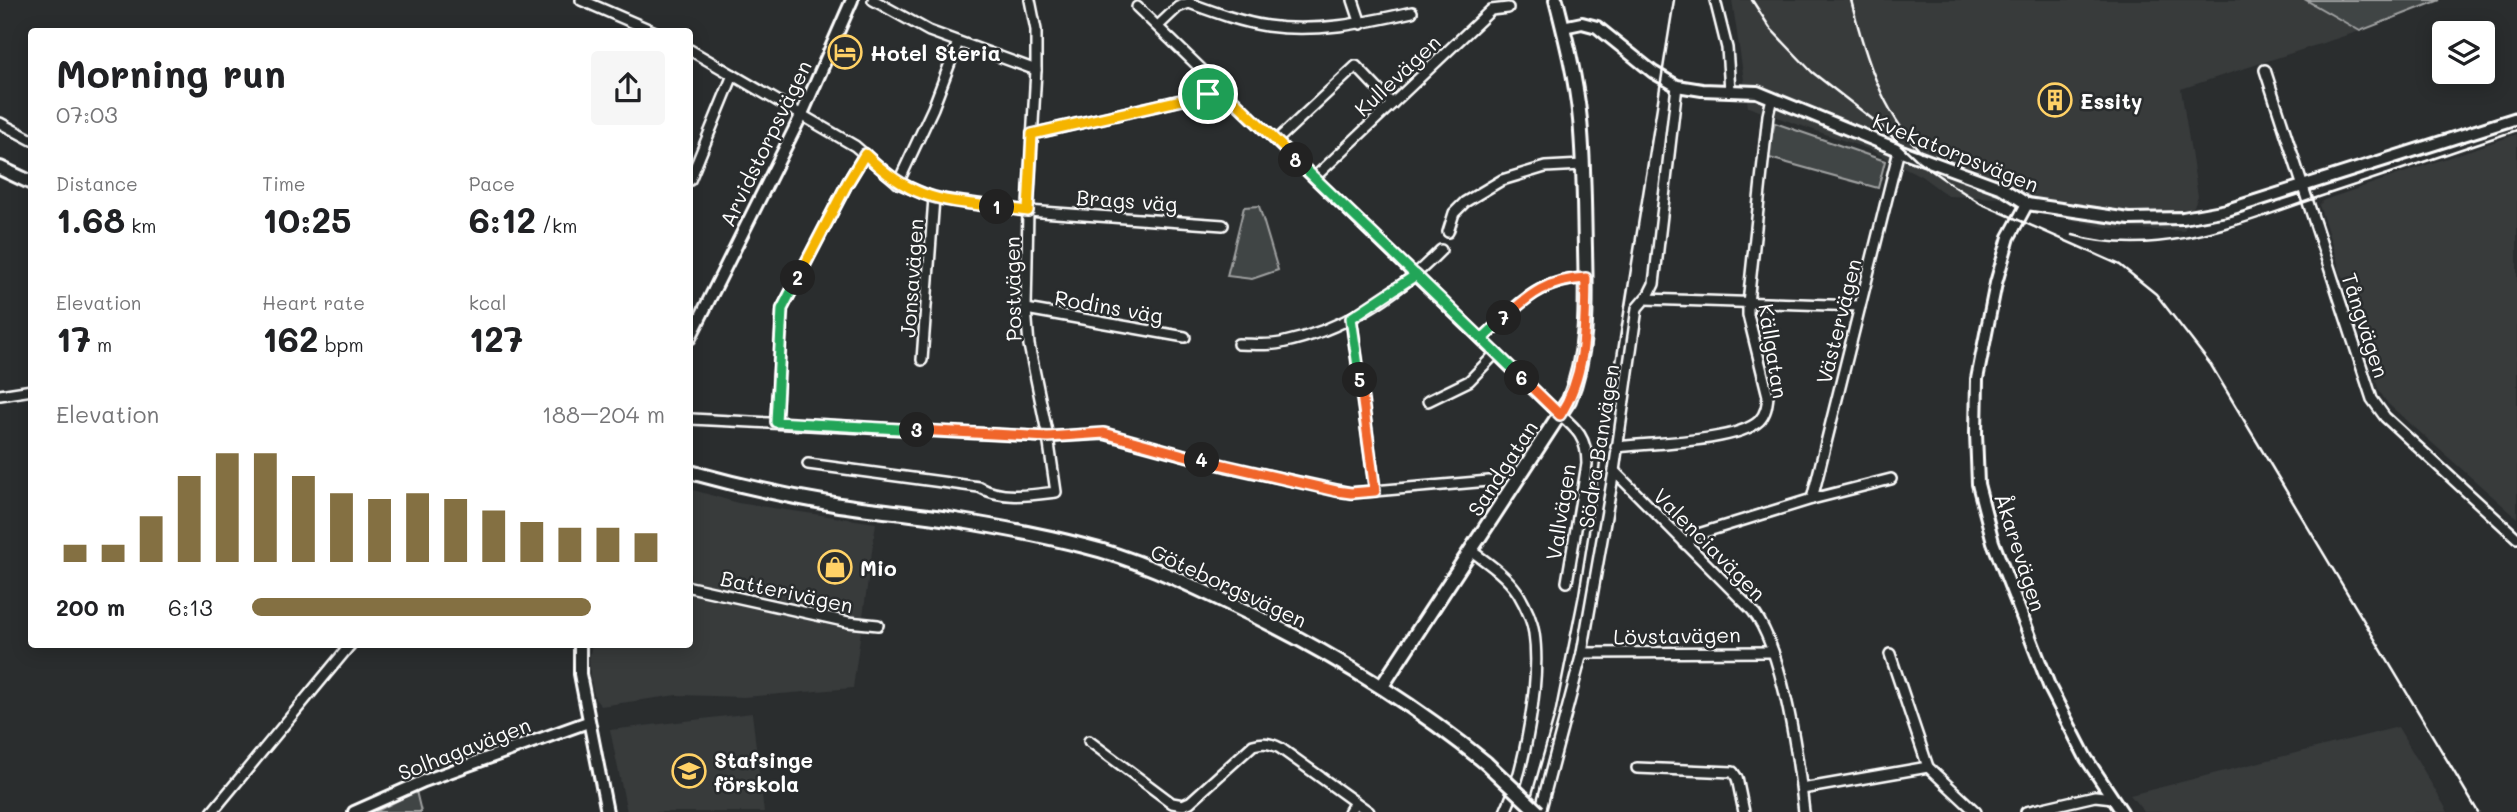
<!DOCTYPE html>
<meta charset="utf-8">
<style>
:root{--surface:#fff;--page:#f6f6f6;--text:#202124;--muted:#757577;--accent:#847042}
body{margin:0;font-family:Mali,sans-serif;background:var(--page);color:var(--text);height:100vh;display:flex;flex-direction:column;font-size:26px;white-space:nowrap}
*{box-sizing:border-box;margin:0}
p{font-size:23px;color:var(--muted)}
.icon{flex:none;width:38px;height:38px;fill:none;stroke:currentColor;stroke-width:2;stroke-linecap:round;stroke-linejoin:round}
.map{position:relative;flex:1;overflow:hidden}
.side{position:absolute;left:28px;top:28px;width:665px;height:620px;display:flex;flex-direction:column;background:var(--surface);border-radius:7px;box-shadow:0 4px 18px #0003}
.side>*{flex:none}
.controls{position:absolute;left:2432px;top:21px;display:grid;gap:14px}
.controls a{display:grid;place-items:center;width:63px;height:63px;border-radius:7px;background:var(--surface);box-shadow:0 4px 18px #0003;font-size:35px}
.pin{position:absolute;display:grid;place-items:center;width:60px;height:60px;color:#fff;margin:-30px;border:4px solid #fff;border-radius:50%;box-shadow:0 2px 7px #0007}
.km{position:absolute;width:35px;height:35px;margin:-18px;border-radius:50%;background:#222;color:#fff;font-size:19px;line-height:35px;text-align:center}
.round{display:grid;place-items:center;flex:none;width:74px;height:74px;border-radius:7px;background:var(--page)}
.head{display:flex;align-items:center;justify-content:space-between;height:119px;padding:0 28px}
h1{font-size:38px;font-weight:800;line-height:52px}
.metrics{display:grid;grid-template-columns:repeat(3,1fr);gap:10px;height:119px;padding:7px 28px}
.metrics div{display:grid;align-content:center}
.metrics b{font-size:35px;font-weight:800}
.metrics small{font-size:19px;font-weight:400}
.metrics p{font-size:19px}
.chart{height:196px;padding:14px 28px}
.chart p{display:flex;justify-content:space-between}
.chart svg{width:100%;height:126px;margin-top:7px;stroke:var(--accent);stroke-width:6}
ul{padding:0 28px;list-style:none;font-size:23px}
li{display:grid;grid-template-columns:112px 84px 1fr;align-items:center;height:52px}
li i{height:18px;border-radius:9px;background:var(--accent)}
.map>svg:first-child{display:block}
</style>
<div class="map">
<svg width="2517" height="812" viewBox="0 0 2517 812">
<rect width="100%" height="100%" fill="#2a2d2e"/>
<filter id="ink" filterUnits="userSpaceOnUse"><feTurbulence type="fractalNoise" baseFrequency=".0143" numOctaves="2"/><feDisplacementMap in="SourceGraphic" scale="14" xChannelSelector="R" yChannelSelector="G"/><feConvolveMatrix kernelMatrix="1 2 1 2 8 2 1 2 1" color-interpolation-filters="sRGB"/></filter>
<g filter="url(#ink)">
<g fill="#373a3b">
<polygon points="1732,0 2305,0 2360,31 2181,89 2198,196 2184,231 2108,228 2050,215 1999,198 1948,196 1921,176 1868,149 1748,107"/>
<polygon points="2517,134 2517,518 2388,404 2379,391 2319,205 2324,200"/>
<polygon points="690,489 738,503 876,523 853,688 744,697 677,695 601,706 595,699 590,677 589,659 592,644 690,644"/>
<polygon points="752,713 764,812 627,812 610,730"/>
<polygon points="2398,727 2448,812 2144,812 2130,795"/>
</g>
<g fill="#414445" stroke="#a0a2a2" stroke-width="2">
<polygon points="2306,0 2440,0 2360,31"/>
<polygon points="1775,123 1885,161 1878,188 1766,157"/>
<polygon points="1259,206 1278,270 1252,279 1227,276 1244,207"/>
<polygon points="416,791 421,812 375,812"/>
</g>
<g fill="none" stroke-linecap="round" stroke-linejoin="round">
<defs>
<g id="minor">
<polyline points="581,0 655,32"/>
<polyline points="873,0 929,31 1036,70"/>
<polyline points="1353,0 1361,24"/>
<polyline points="1715,0 1727,48 1730,90"/>
<path d="M1137 7 1548 404C1570 425 1587 431 1587 464L1567 582"/>
<path d="M1158 26 1178 7 1189 3C1214 12 1241 22 1267 26 1316 33 1364 23 1412 12"/>
<polyline points="690,50 855,146 898,183 934,198 1028,211 1223,225"/>
<polyline points="2265,70 2372,399 2385,417 2517,538"/>
<polyline points="0,123 32,140"/>
<polyline points="1032,134 1208,94 1217,84"/>
<polyline points="1276,141 1356,66 1392,104"/>
<polyline points="1315,177 1491,10 1508,8"/>
<polyline points="690,180 733,75"/>
<polyline points="898,183 933,108 958,42"/>
<polyline points="1448,232 1454,213 1465,202 1502,180 1545,167 1583,165"/>
<polyline points="1645,299 1860,306"/>
<polyline points="1026,309 1185,337"/>
<polyline points="1351,318 1375,491"/>
<path d="M1482 339C1517 306 1535 281 1586 278"/>
<path d="M1238 344C1252 344 1267 346 1281 343 1343 330 1397 295 1441 250"/>
<polyline points="922,360 934,198"/>
<polyline points="0,395 32,390"/>
<polyline points="1428,401 1469,381 1496,353"/>
<polyline points="691,419 1048,437 1104,434 1228,467 1351,493 1489,481"/>
<polyline points="776,422 782,309 848,182 865,154"/>
<path d="M1616 447C1649 443 1737 442 1759 421 1766 414 1767 405 1768 396L1748 315V303L1768 115 1772 98"/>
<path d="M808 464 979 487C1001 500 1032 495 1056 492L1048 437 1029 345 1026 309 1028 211 1036 70V30L1030 0"/>
<path d="M1614 471 1752 610C1783 647 1799 763 1804 812"/>
<polyline points="1812,499 1899,150"/>
<polyline points="1685,544 1695,535 1812,499 1891,479"/>
<path d="M1470 550C1488 563 1506 575 1518 593 1525 605 1532 619 1534 633 1541 679 1525 770 1505 812"/>
<polyline points="690,587 848,622 878,625"/>
<polyline points="1582,653 1773,652"/>
<polyline points="1890,654 1928,767 1976,812"/>
<path d="M1089 741 1172 803 1183 805 1190 802 1253 745C1264 742 1270 743 1280 748L1369 812"/>
<polyline points="1637,768 1733,772 1737,778 1744,812"/>
<polyline points="1802,789 1928,767"/>
<polyline points="212,812 351,644"/>
<polyline points="1349,812 1355,802"/>
<polyline points="1540,812 1582,653 1614,471 1637,308 1649,294 1654,284 1677,86"/>
<polyline points="2026,812 2095,796 2113,798"/>
</g>
<g id="tertiary">
<polyline points="1563,27 1582,23 1597,27 1653,72 1677,86 1702,90 1757,92 1899,150 2002,188 2027,204 2129,219 2183,218 2227,210 2517,118"/>
<polyline points="2027,204 2009,237 1996,283 1977,379 1976,433 1978,484 1993,542 2050,688 2086,758 2122,812"/>
<polyline points="690,338 802,114 852,0"/>
<polyline points="580,644 580,674 607,812"/>
<polyline points="354,812 424,781 588,722"/>
</g>
<g id="secondary">
<polyline points="0,168 32,183"/>
<path d="M690 472C737 485 786 496 834 504 874 511 915 513 955 520 998 527 1042 535 1084 546 1134 558 1180 580 1226 602 1319 646 1407 698 1486 763"/>
<path d="M1382 686 1569 400C1589 352 1586 299 1585 248 1584 205 1584 162 1580 120 1576 79 1566 39 1556 0"/>
</g>
</defs>
<use href="#minor" stroke="#fff" stroke-width="14"/>
<use href="#tertiary" stroke="#fff" stroke-width="16"/>
<use href="#secondary" stroke="#fff" stroke-width="18"/>
<use href="#minor" stroke="#2a2d2e" stroke-width="9"/>
<use href="#tertiary" stroke="#2a2d2e" stroke-width="10"/>
<use href="#secondary" stroke="#2a2d2e" stroke-width="12"/>
<g stroke="#fff" stroke-width="2.5">
<polyline points="1752,0 1770,28 1812,72 1880,125 1918,161 1952,185 1980,203 2120,265 2156,294 2211,365 2478,812"/>
<path d="M1851 0C1865 55 1881 110 1921 152"/>
<path d="M2073 235C2160 260 2244 222 2325 195 2389 174 2453 152 2517 130"/>
<polyline points="1527,812 1555,714 1579,594 1674,0"/>
</g>
<defs>
<polyline id="secondary-bridge" points="1486,763 1538,812"/>
</defs>
<use href="#secondary-bridge" stroke="#fff" stroke-width="18" stroke-linecap="butt"/>
<use href="#secondary-bridge" stroke="#2a2d2e" stroke-width="12"/>
</g>
</g>
<g fill="none" stroke-linecap="round" stroke-linejoin="round" filter="url(#ink)">
<defs>
<polyline id="split-1" points="997,207 1028,211 1032,134 1208,94"/>
<path id="split-2" d="M798 278 848 182 865 154C910 198 936 200 997 207"/>
<polyline id="split-3" points="798,278 782,309 776,422 917,430"/>
<polyline id="split-4" points="917,430 1048,437 1104,433 1202,460"/>
<polyline id="split-5" points="1202,460 1336,491 1351,493 1375,491 1360,380"/>
<polyline id="split-6" points="1360,380 1351,318 1416,275 1522,378"/>
<path id="split-7" d="M1504 318C1531 293 1548 280 1586 278 1585 326 1587 373 1560 415L1522 378"/>
<polyline id="split-8" points="1296,160 1482,339 1504,318"/>
<polyline id="split-9" points="1208,94 1217,84 1296,160"/>
</defs>
<use href="#split-1" stroke="#fff" stroke-width="14"/>
<use href="#split-2" stroke="#fff" stroke-width="14"/>
<use href="#split-3" stroke="#fff" stroke-width="14"/>
<use href="#split-4" stroke="#fff" stroke-width="14"/>
<use href="#split-5" stroke="#fff" stroke-width="14"/>
<use href="#split-6" stroke="#fff" stroke-width="14"/>
<use href="#split-7" stroke="#fff" stroke-width="14"/>
<use href="#split-8" stroke="#fff" stroke-width="14"/>
<use href="#split-9" stroke="#fff" stroke-width="14"/>
<use href="#split-1" stroke="#f5b400" stroke-width="9"/>
<use href="#split-2" stroke="#f5b400" stroke-width="9"/>
<use href="#split-3" stroke="#22a559" stroke-width="9"/>
<use href="#split-4" stroke="#f0652b" stroke-width="9"/>
<use href="#split-5" stroke="#f0652b" stroke-width="9"/>
<use href="#split-6" stroke="#22a559" stroke-width="9"/>
<use href="#split-7" stroke="#f0652b" stroke-width="9"/>
<use href="#split-8" stroke="#22a559" stroke-width="9"/>
<use href="#split-9" stroke="#f5b400" stroke-width="9"/>
</g>
<defs>
<symbol id="hotel-ring" viewBox="-11 -11 22 22"><circle r="9.5" fill="#2a2d2e" stroke="#ffd166" stroke-width="1.5"/><path d="M-6-4.5h1.5V1H6V5H4.5V3h-9V5H-6ZM-4 0a1.8 1.8 0 1 1 3.6 0ZM.5 0V-2.5h3Q6-2.5 6 0Z" fill="#ffd166"/></symbol>
<symbol id="building-ring" viewBox="-11 -11 22 22"><circle r="9.5" fill="#2a2d2e" stroke="#ffd166" stroke-width="1.5"/><path d="M-4-6H4V6H1V3H-1V6H-4ZM-2.5-4.3h1.7v1.8h-1.7ZM.8-4.3h1.7v1.8H.8ZM-2.5-1h1.7V.8h-1.7ZM.8-1h1.7V.8H.8Z" fill="#ffd166"/></symbol>
<symbol id="shop-ring" viewBox="-11 -11 22 22"><circle r="9.5" fill="#2a2d2e" stroke="#ffd166" stroke-width="1.5"/><path d="M-5-2.5h2.3a2.7 3.5 0 0 1 5.4 0H5L5.5 6h-11ZM-1.5-2.5h3a1.5 2.3 0 0 0-3 0Z" fill="#ffd166"/></symbol>
<symbol id="school-ring" viewBox="-11 -11 22 22"><circle r="9.5" fill="#2a2d2e" stroke="#ffd166" stroke-width="1.5"/><path d="M0-5L7-2L0 1L-7-2ZM-4 1L0 2.5L4 1V4Q0 6-4 4Z" fill="#ffd166"/></symbol>
</defs>
<g fill-rule="evenodd">
<use href="#hotel-ring" x="826" y="33" width="38" height="38"/>
<use href="#building-ring" x="2036" y="81" width="38" height="38"/>
<use href="#shop-ring" x="816" y="548" width="38" height="38"/>
<use href="#school-ring" x="670" y="752" width="38" height="38"/>
</g>
<g text-anchor="middle" dominant-baseline="central" stroke-width="5" stroke-linejoin="round" paint-order="stroke">
<g font-size="21" font-weight="bold" fill="#fff" stroke="#2a2d2e" text-anchor="start">
<text x="870" y="52">Hotel Steria</text>
<text x="2080" y="100">Essity</text>
<text x="860" y="567">Mio</text>
<text x="714" y="759">Stafsinge<tspan x="714" dy="24">förskola</tspan></text>
</g>
<g font-size="21" fill="#fff" stroke="#2a2d2e">
<text transform="translate(1397 75) rotate(-43)">Kullevägen</text>
<text transform="translate(765 143) rotate(-64)">Arvidstorpsvägen</text>
<text transform="translate(1956 152) rotate(22)">Kvekatorpsvägen</text>
<text transform="translate(1127 200) rotate(4)">Brags väg</text>
<text transform="translate(911 278) rotate(-86)">Jonsavägen</text>
<text transform="translate(1012 289) rotate(-91)">Postvägen</text>
<text transform="translate(1109 306) rotate(10)">Rodins väg</text>
<text transform="translate(1838 321) rotate(-76)">Västervägen</text>
<text transform="translate(2366 325) rotate(72)">Tångvägen</text>
<text transform="translate(1774 351) rotate(81)">Källgatan</text>
<text transform="translate(1598 446) rotate(-81)">Södra Banvägen</text>
<text transform="translate(1502 468) rotate(-57)">Sandgatan</text>
<text transform="translate(1560 512) rotate(-81)">Vallvägen</text>
<text transform="translate(1710 544) rotate(45)">Valenciavägen</text>
<text transform="translate(2021 552) rotate(72)">Åkarevägen</text>
<text transform="translate(1229 585) rotate(25)">Göteborgsvägen</text>
<text transform="translate(787 591) rotate(12)">Batterivägen</text>
<text transform="translate(1677 635) rotate(-1)">Lövstavägen</text>
<text transform="translate(464 748) rotate(-21)">Solhagavägen</text>
</g>
</g>
</svg>
<div class="controls">
<a><svg class="icon" aria-label="layers" viewBox="0 0 24 24"><path d="M12 4l9 5-9 5-9-5zM3 14l9 5 9-5"/></svg></a>
</div>
<div class="pin" style="left:1208px;top:94px;background:#1e9e55"><svg class="icon" aria-label="arrive" viewBox="0 0 24 24"><path d="M6 21V4h12l-3 4 3 4H6"/></svg></div>
<b class="km" style="left:997px;top:207px">1</b>
<b class="km" style="left:798px;top:278px">2</b>
<b class="km" style="left:917px;top:430px">3</b>
<b class="km" style="left:1202px;top:460px">4</b>
<b class="km" style="left:1360px;top:380px">5</b>
<b class="km" style="left:1522px;top:378px">6</b>
<b class="km" style="left:1504px;top:318px">7</b>
<b class="km" style="left:1296px;top:160px">8</b>
<section class="side">
<div class="head"><div><h1>Morning run</h1><p>07:03</p></div><a class="round"><svg class="icon" aria-label="share" viewBox="0 0 24 24"><path d="M12 15V3M7 8l5-5 5 5M5 13v7h14v-7"/></svg></a></div>
<div class="metrics">
<div><p>Distance</p><b>1.68<small> km</small></b></div>
<div><p>Time</p><b>10:25</b></div>
<div><p>Pace</p><b>6:12<small> /km</small></b></div>
</div>
<div class="metrics">
<div><p>Elevation</p><b>17<small> m</small></b></div>
<div><p>Heart rate</p><b>162<small> bpm</small></b></div>
<div><p>kcal</p><b>127</b></div>
</div>
<div class="chart"><p><span>Elevation</span>188–204 m</p>
<svg viewBox="0 0 160 44" preserveAspectRatio="none"><path d="M5 44V38M15 44V38M25 44V28M35 44V14M45 44V6M55 44V6M65 44V14M75 44V20M85 44V22M95 44V20M105 44V22M115 44V26M125 44V30M135 44V32M145 44V32M155 44V34"/></svg>
</div>
<ul>
<li><b>200 m</b>6:13<i style="width:82%"></i></li>
</ul>
</section>
</div>
